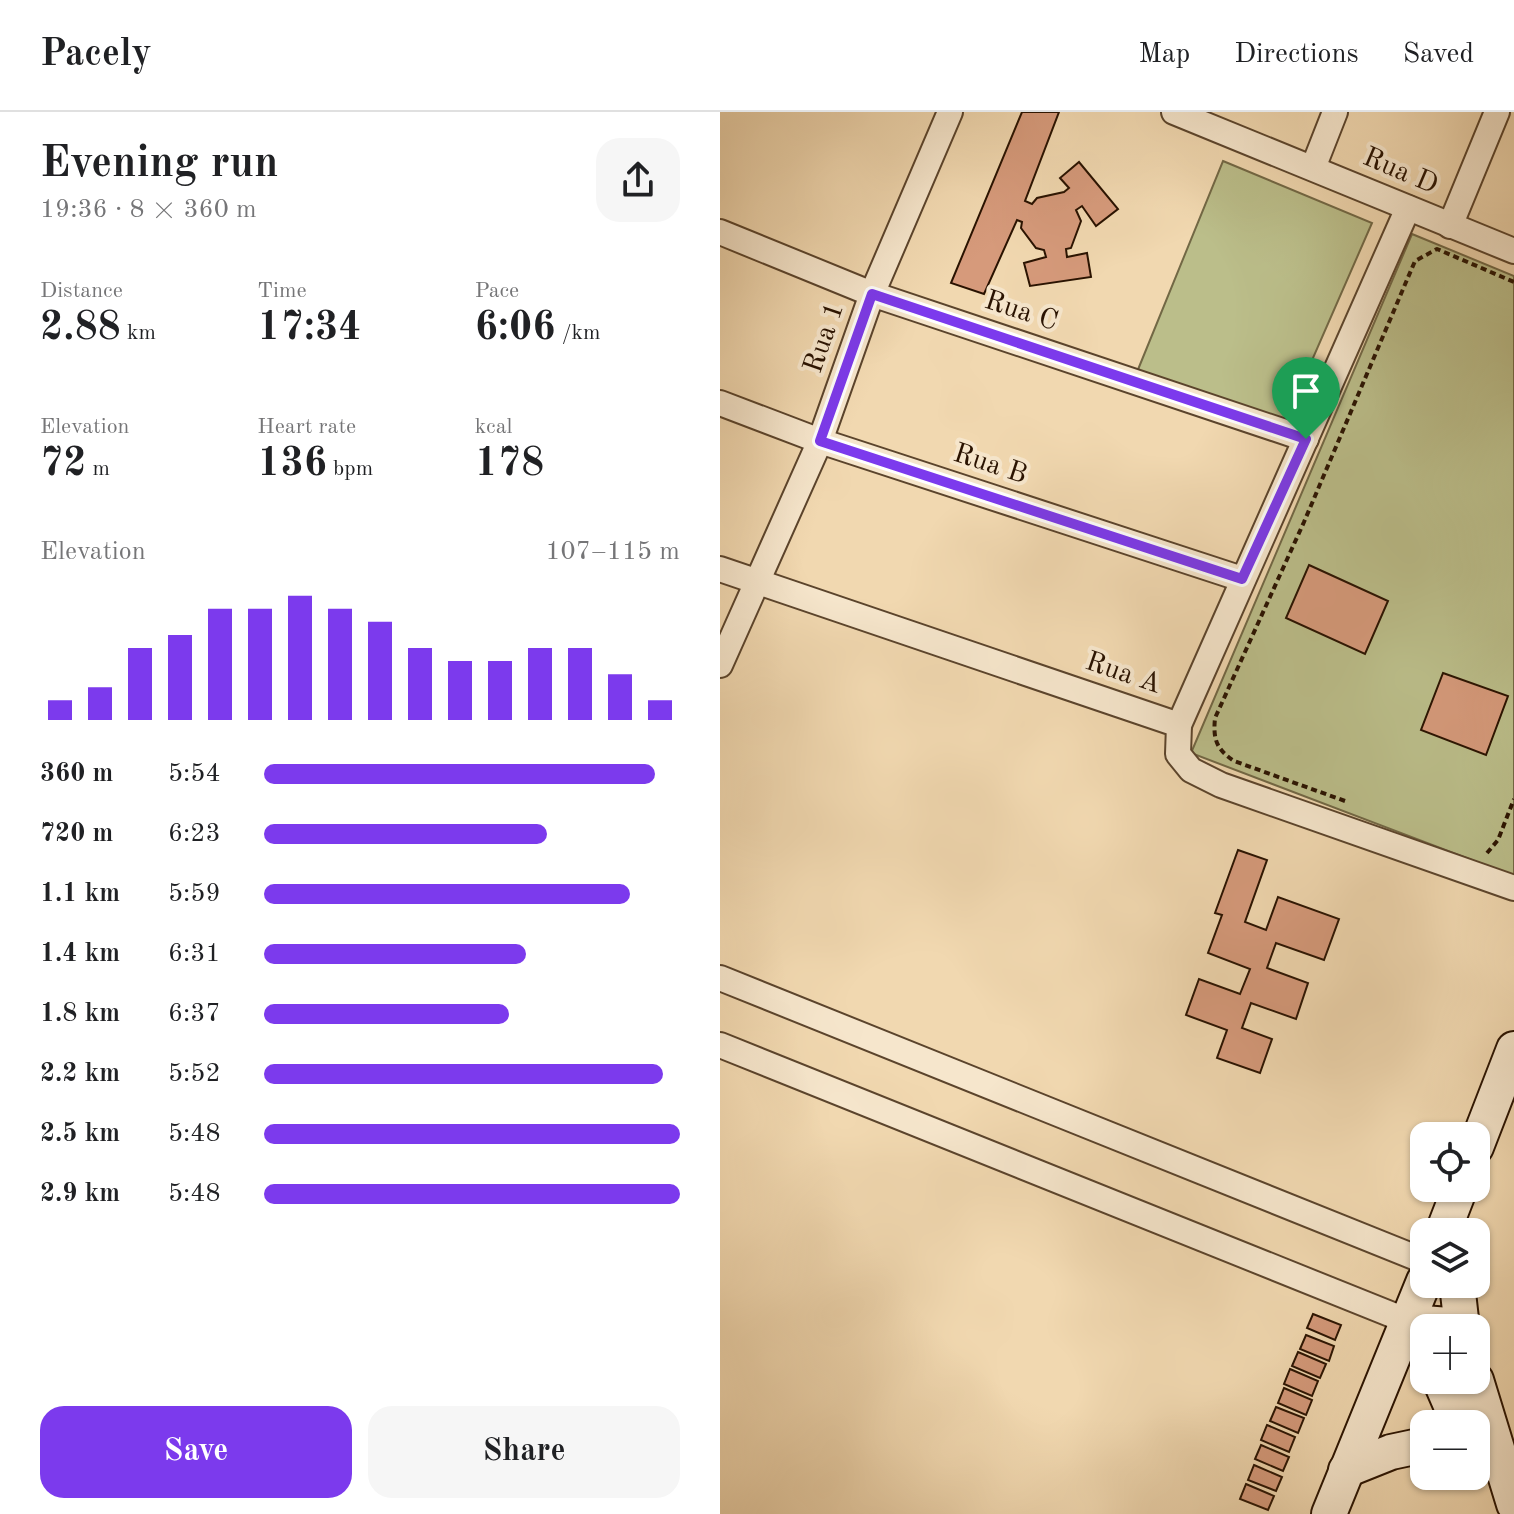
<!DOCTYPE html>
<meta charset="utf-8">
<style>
:root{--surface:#fff;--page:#f6f6f6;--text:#202124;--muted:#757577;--line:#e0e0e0;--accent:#7c3aed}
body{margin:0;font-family:"Old Standard TT",serif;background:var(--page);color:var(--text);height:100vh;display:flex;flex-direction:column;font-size:30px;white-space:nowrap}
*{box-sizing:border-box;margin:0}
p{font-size:26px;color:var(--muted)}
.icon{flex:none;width:44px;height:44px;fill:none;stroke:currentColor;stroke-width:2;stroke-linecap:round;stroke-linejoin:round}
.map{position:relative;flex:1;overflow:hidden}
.details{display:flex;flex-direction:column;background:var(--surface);width:720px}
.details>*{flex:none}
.tools{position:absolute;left:690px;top:1010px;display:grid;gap:16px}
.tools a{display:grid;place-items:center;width:80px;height:80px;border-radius:16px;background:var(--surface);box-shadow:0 2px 6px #0004;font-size:40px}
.pin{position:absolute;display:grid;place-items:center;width:68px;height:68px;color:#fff;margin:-82px -34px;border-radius:50% 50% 50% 0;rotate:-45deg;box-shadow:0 0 8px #0007}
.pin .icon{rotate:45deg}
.round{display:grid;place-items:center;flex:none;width:84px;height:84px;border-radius:24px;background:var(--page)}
.summary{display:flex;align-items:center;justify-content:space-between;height:136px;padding:0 40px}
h1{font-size:44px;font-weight:800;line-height:60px}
.figures{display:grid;grid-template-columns:repeat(3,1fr);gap:12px;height:136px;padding:8px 40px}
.figures div{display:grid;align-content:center}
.figures b{font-size:40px;font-weight:800}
.figures small{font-size:22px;font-weight:400}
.figures p{font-size:22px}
.chart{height:224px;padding:16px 40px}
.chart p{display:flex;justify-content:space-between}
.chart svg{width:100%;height:144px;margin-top:8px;stroke:var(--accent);stroke-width:6}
.action{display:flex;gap:16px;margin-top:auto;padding:16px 40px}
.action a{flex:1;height:92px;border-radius:24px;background:var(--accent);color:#fff;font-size:32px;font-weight:800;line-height:92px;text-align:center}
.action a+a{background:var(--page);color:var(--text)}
ul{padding:0 40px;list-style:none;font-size:26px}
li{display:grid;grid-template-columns:128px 96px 1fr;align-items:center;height:60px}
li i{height:20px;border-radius:10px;background:var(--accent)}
header{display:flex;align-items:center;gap:48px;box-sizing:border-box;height:112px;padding:0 40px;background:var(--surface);border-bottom:2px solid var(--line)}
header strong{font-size:38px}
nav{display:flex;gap:44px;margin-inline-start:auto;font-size:28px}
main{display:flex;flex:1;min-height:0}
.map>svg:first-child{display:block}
</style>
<header>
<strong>Pacely</strong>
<nav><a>Map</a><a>Directions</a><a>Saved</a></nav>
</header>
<main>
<section class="details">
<div class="summary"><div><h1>Evening run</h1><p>19:36 · 8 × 360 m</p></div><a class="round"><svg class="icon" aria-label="share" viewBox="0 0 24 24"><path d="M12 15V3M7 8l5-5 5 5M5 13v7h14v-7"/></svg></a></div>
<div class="figures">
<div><p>Distance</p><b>2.88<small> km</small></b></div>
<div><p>Time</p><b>17:34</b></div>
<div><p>Pace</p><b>6:06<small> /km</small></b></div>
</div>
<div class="figures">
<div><p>Elevation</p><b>72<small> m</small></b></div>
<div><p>Heart rate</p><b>136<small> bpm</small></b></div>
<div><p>kcal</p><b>178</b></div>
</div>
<div class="chart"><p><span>Elevation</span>107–115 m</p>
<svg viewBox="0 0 160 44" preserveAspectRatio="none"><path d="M5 44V38M15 44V34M25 44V22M35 44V18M45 44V10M55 44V10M65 44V6M75 44V10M85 44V14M95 44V22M105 44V26M115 44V26M125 44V22M135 44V22M145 44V30M155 44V38"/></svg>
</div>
<ul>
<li><b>360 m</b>5:54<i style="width:94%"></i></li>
<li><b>720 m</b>6:23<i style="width:68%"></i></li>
<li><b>1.1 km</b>5:59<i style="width:88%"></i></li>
<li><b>1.4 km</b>6:31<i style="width:63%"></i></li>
<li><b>1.8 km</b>6:37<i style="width:59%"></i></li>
<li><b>2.2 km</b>5:52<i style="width:96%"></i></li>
<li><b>2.5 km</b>5:48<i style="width:100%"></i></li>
<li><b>2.9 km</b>5:48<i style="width:100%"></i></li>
</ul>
<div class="action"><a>Save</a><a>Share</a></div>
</section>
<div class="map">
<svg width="794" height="1402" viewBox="0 0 794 1402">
<rect width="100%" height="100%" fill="#f1d8b0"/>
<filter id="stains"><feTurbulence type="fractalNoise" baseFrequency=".0025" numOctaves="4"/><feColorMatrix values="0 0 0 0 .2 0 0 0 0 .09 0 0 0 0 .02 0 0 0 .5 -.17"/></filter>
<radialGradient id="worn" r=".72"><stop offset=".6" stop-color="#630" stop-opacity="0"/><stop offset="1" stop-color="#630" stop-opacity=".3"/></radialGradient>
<g fill="#bbbe8a" stroke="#726845" stroke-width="2">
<polygon points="503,49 652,111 565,310 417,260"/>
<polygon points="692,122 794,164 794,764 471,641"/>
</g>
<g fill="#d69a7b" stroke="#291200" stroke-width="2">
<polygon points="302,0 339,0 305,89 312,92 317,86 344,80 349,76 340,66 359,50 398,97 376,114 362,94 356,98 361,109 351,136 346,137 347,145 367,141 371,165 310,174 304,151 326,145 324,138 316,136 301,116 302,110 297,108 264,182 231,171"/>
<polygon points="589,453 668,489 645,542 566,506"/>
<polygon points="723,561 788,584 766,643 701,618"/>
<polygon points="518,738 547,748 525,810 546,818 558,785 619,807 604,848 556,831 547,856 588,871 576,907 531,891 522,916 552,927 540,961 497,946 507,918 466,903 479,867 520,882 530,857 488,841 502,803 495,801"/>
<polygon points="593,1202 621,1213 615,1228 587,1216"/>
<polygon points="586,1223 614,1234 609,1249 580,1237"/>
<polygon points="578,1240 606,1252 600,1266 572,1254"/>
<polygon points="570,1257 598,1269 592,1284 564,1272"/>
<polygon points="564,1276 592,1288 586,1303 558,1291"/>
<polygon points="556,1295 584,1306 578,1321 550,1309"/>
<polygon points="547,1313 575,1325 569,1340 541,1328"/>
<polygon points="541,1333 569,1345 563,1359 535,1347"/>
<polygon points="534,1353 562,1365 556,1379 528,1368"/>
<polygon points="526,1372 554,1384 548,1398 520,1387"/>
</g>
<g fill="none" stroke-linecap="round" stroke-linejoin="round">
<defs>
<g id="street">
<polyline points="454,0 794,139"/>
<polyline points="593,56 615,0"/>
<polyline points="730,114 777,0"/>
<polyline points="0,120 152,182 586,327"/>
<polyline points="0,291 100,329 522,467"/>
<polyline points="0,457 459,613 458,642 471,658 501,673 794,776"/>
<polyline points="0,553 100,329 152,182 230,0"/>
<polyline points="459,613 688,96"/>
<polyline points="0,866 704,1149"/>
<polyline points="0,933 690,1210"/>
</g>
<g id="secondary">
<polyline points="756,1035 794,937"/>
<polyline points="723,1120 740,1076"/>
<polyline points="737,1172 742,1216"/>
<polyline points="690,1210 742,1214"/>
<polyline points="720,1268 739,1312"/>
<polyline points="756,1268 794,1392"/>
<polyline points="626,1358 671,1340 704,1333"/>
<polyline points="609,1402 704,1169"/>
</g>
</defs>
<use href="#street" stroke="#5b442c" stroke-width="28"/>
<use href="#secondary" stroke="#291200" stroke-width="38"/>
<g stroke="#291200" stroke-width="4" stroke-dasharray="6 4" stroke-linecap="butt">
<path d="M625 689 514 649C496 637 493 627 495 606L584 410 695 149 717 137 794 170"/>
<polyline points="767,741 778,728 794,687"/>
</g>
<use href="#street" stroke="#f6e6cc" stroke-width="24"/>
<use href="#secondary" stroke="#f6e6cc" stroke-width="34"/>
</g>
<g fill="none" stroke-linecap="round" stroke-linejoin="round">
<defs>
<polygon id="route" points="152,182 586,327 522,467 100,329"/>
</defs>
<use href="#route" stroke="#fff" stroke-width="16"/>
<use href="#route" stroke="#7c3aed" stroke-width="10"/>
</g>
<g text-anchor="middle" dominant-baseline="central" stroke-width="8" stroke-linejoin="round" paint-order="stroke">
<g font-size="28" fill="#291200" stroke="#f6e6cc">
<text transform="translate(680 60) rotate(23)">Rua D</text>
<text transform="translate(301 200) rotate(18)">Rua C</text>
<text transform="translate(105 226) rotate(-71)">Rua 1</text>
<text transform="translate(270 353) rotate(18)">Rua B</text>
<text transform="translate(403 562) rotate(19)">Rua A</text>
</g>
</g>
<rect width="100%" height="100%" filter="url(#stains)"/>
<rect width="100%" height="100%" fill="url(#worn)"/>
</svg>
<div class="tools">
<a><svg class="icon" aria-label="locate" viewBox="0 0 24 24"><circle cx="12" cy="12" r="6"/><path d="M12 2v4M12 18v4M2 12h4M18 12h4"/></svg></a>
<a><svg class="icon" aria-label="layers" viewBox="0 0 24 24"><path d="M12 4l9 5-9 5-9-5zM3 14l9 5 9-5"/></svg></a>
<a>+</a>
<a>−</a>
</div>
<div class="pin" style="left:586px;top:327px;background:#1e9e55"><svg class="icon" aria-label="arrive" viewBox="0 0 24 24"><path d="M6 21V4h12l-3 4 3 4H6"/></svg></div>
</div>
</main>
